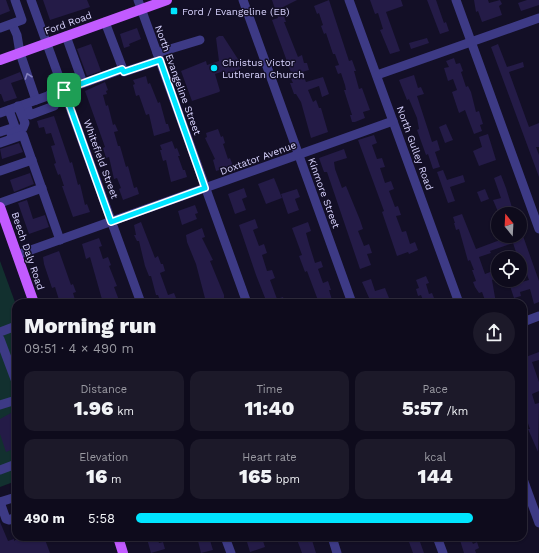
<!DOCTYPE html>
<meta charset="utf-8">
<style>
:root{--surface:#0e0b1c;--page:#1c1929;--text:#f1f3f6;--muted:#9b9ba3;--line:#2e2b3b;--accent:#00e5ff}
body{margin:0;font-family:"Work Sans",sans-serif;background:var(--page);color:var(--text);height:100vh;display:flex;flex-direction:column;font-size:15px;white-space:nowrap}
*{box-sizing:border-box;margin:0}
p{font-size:13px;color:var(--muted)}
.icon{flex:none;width:22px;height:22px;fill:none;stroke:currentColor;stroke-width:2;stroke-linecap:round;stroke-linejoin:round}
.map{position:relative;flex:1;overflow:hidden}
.side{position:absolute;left:12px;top:299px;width:515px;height:242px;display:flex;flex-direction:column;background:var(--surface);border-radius:12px;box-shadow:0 1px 3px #0004,0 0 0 1px var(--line)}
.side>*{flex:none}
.needle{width:26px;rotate:342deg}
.controls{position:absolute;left:491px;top:207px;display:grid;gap:8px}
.controls a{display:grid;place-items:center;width:36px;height:36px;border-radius:50%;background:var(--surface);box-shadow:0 1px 3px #0004,0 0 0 1px var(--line);font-size:20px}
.pin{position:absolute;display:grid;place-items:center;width:34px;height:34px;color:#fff;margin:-17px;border-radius:8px;box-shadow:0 2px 6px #0006}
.round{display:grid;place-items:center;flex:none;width:42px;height:42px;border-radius:21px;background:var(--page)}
.overview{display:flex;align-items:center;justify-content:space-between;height:68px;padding:0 12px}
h1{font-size:22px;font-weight:800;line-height:30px}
.stats{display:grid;grid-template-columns:repeat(3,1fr);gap:6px;height:68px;padding:4px 12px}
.stats div{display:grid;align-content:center;border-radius:10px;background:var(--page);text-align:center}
.stats b{font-size:20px;font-weight:800}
.stats small{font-size:11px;font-weight:400}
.stats p{font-size:11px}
ul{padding:0 12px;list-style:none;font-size:13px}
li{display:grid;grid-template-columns:64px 48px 1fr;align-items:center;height:30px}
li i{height:10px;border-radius:5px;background:var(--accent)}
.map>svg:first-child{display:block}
</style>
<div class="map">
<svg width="539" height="553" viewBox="0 0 539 553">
<rect width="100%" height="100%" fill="#130f26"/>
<polygon fill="#12302f" points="0,261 16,305 16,481 0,487"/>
<g fill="#241b47">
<polygon points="0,0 6,0 10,11 0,15"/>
<polygon points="43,0 87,0 90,7 50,20"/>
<polygon points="272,0 297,0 281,8 286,22 284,22 298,57 302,55 304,63 307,63 309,70 302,72 306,82 323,77 329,94 322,97 319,86 308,90 313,102 316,100 319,108 321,108 328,132 311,138 301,102 296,94 294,94 290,83 293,83 291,79 293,78 272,20 278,18"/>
<polygon points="329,0 349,61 352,60 356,71 354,71 359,89 362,88 370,110 363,112 365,118 355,122 352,122 350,115 352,115 344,90 346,90 345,85 341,73 338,74 335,66 339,65 335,54 333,54 326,33 324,34 321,26 323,25 319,13 317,14 314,6"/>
<polygon points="370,0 401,0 403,6 386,12 400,51 390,54 380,30 383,29 378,13 375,14"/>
<polygon points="427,0 436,0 444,23 446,22 449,31 440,34"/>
<polygon points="474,0 488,0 489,3 500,0 502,4 499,6 502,15 482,22 478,11 476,12"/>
<polygon points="527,0 539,0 539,5 521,11 518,3"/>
<polygon points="137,28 141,39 129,44 130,46 124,48 120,34"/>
<polygon points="219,36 223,36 243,67 229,75 221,72 215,74 220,91 219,92 192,101 181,71 206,61 207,65 219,61 216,38"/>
<polygon points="427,38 429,43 411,49 409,43"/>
<polygon points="91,44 101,71 87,76 77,49"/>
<polygon points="498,44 507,67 523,62 524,67 509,72 529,127 539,123 539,147 536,147 539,155 539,177 491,47"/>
<polygon points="454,58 456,64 460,63 463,71 461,72 466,87 468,86 471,92 476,112 479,111 483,124 480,125 482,131 474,134 465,110 459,113 452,92 457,90 453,79 448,81 444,68 449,67 446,61"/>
<polygon points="20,72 23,79 11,83 17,98 4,102 1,94 0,94 0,80"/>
<polygon points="414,75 418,88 421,87 424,94 417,96 432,142 437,140 440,150 435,152 440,167 433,169 428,154 426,155 417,130 419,129 417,118 409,99 407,100 399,80"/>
<polygon points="146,76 148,84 150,83 158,103 160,102 166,124 168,124 170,131 154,136 149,114 146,115 139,95 136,96 133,85 135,84 133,80"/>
<polygon points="105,82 108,90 106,91 107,94 103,95 106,106 108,105 113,125 115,124 118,131 114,132 118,146 120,146 126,167 128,166 134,188 137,187 139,194 123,200 119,189 121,188 117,178 114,179 109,157 106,158 103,148 105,147 85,91"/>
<polygon points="54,116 70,163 72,162 78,185 80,184 85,205 87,204 90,212 73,217 62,186 64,186 60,174 58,175 54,164 56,163 51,146 55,145 51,133 46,134 44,127 39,128 37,121"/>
<polygon points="446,124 453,140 445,143 439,127"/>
<polygon points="218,129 221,137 223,136 225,143 223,144 228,159 230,158 233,166 216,171 213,160 215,159 205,138 207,137 206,133"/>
<polygon points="488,134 496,160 479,166 473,151 482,147 479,137"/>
<polygon points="374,135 377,143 372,145 377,159 382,158 385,167 380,168 385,183 391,181 394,189 389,191 395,207 398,206 401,215 396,216 402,232 406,231 410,244 415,242 418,250 409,254 408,252 397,256 382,212 384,211 358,140"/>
<polygon points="172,141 175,149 177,148 180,156 178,156 183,170 185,170 187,177 171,182 166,160 163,161 160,150 162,150 160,145"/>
<polygon points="19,143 23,152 2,159 0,149"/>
<polygon points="344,149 347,158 334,162 335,169 342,188 346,186 360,220 363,229 358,231 364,246 369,244 372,253 367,254 371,265 360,269 327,172 324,172 319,158"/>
<polygon points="443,170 447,180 463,175 465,182 450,187 455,201 448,203 437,172"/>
<polygon points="30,173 34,184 14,192 10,180"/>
<polygon points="501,175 506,188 514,214 499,214 493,200 501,198 494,178"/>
<polygon points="274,178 282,198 266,204 258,184"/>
<polygon points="244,188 247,197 242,199 246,210 235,214 228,194"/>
<polygon points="297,189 300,197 295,199 299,210 288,214 281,194"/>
<polygon points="485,189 489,199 481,202 477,192"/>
<polygon points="27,200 33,219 45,215 49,227 29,234 18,203"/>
<polygon points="195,205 198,213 195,214 197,219 182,225 178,211"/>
<polygon points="462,214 476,249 511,236 523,236 539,281 539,302 534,304 530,289 520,292 521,296 514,298 508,280 517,280 518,283 529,280 523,263 520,263 520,258 518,258 513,243 490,251 491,253 479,257 485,274 498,269 498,277 492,280 496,303 486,303 482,292 479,293 475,287 473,282 476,281 472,270 474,270 470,260 468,261 459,229 456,230 454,223 455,223 453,217"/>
<polygon points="255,219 258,228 253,230 259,246 264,244 267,253 262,255 267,271 272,270 275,278 270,280 277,299 283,297 285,303 267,303 256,275 239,225"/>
<polygon points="141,222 155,258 158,256 161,264 163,264 165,271 160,273 168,295 174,293 178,303 161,303 158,295 156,295 151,276 149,276 145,266 139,241 137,241 134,235 136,235 134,225"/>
<polygon points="308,222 311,231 306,233 309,244 315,263 321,261 323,267 318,269 323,283 328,281 331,290 329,290 332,300 329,301 330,303 319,303 307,271 305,272 299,256 302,255 292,228"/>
<polygon points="202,228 205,237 202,238 213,260 210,261 224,295 224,303 211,303 211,301 206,302 196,264 187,242 186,235"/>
<polygon points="99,238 102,246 99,247 103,259 108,257 111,265 109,266 117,286 114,287 120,303 103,303 90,257 86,259 84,251 82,244"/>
<polygon points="59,251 71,285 73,284 76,292 73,293 76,303 60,303 55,287 52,288 44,264 43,257"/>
<polygon points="426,276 429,283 426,284 429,294 432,293 436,303 424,303 421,295 418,296 416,289 419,288 416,280"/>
<polygon points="371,279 375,291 385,288 391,303 377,303 375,299 370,300 362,282"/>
<polygon points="539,352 539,360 532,362 539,382 539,391 532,394 535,404 539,403 538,452 528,429 530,429 523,409 523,368 526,367 523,358"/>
<polygon points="11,413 12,416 16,415 16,448 6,452 0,434 0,419"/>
<polygon points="0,522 8,541 14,539 14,541 20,537 44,537 50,553 0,553"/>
<polygon points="153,537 157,537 159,543 163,542 165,549 151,553 147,539"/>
<polygon points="197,537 209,537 213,550 201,553"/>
<polygon points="247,537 257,537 260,542 263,541 265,547 250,552 247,542 248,542"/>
<polygon points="296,537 311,537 316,553 302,553"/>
<polygon points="459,537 470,537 473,544 477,542 479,548 475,550 476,553 464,553"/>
<polygon points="419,539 424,553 413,553 409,542"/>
</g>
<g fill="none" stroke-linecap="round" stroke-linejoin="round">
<g stroke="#3d3a85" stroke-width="9">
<polyline points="31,0 141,303"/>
<polyline points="138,0 247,303"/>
<polyline points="243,0 352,303"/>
<polyline points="349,0 459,303"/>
<polyline points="456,0 539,229"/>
<polyline points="105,22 124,72 160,60"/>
<polyline points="12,24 17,35 20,53 36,100"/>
<polyline points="0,28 22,20 15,0"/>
<polyline points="66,36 83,83"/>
<polyline points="157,53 200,40"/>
<polyline points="377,75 539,18"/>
<polyline points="26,104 30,115 54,106 50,94"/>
<polyline points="0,113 123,69"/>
<polyline points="0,132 15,127 9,110"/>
<polyline points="11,134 23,128 25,123 18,106"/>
<polyline points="0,143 23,135 60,240"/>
<polyline points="0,171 32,160"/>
<polyline points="0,203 42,188"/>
<polyline points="17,255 393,121"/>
<polyline points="523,322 539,316"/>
<polyline points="0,332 16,326"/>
<polyline points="0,339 16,382"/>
<polyline points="0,405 16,400"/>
<polyline points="0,470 16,464"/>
<polyline points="523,479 539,523"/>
<polyline points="0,502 6,519 9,520 16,517"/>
<polyline points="0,502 16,497"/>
<polyline points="225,537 231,553"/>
<polyline points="332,537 337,553"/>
<polyline points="437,537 443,553"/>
</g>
<g stroke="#c25bff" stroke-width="10">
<polyline points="0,60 167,0"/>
<polyline points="0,207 34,303"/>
<polyline points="118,537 123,553"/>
</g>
</g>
<defs><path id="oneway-chevron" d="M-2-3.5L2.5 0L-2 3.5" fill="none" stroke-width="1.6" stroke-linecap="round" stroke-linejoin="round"/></defs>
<use stroke="#837fbc" href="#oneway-chevron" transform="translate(28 76) rotate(-109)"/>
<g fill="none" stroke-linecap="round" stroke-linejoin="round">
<defs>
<polygon id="route" points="160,60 205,188 111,222 64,90 122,69 124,72"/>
</defs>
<use href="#route" stroke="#fff" stroke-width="8"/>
<use href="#route" stroke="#00e5ff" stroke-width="5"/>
</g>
<g fill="#00e5ff" stroke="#130f26" stroke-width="1.5">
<rect x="170" y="7" width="8" height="8" rx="2"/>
<circle cx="214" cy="68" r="4"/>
</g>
<g text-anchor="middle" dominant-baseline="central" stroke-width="3" stroke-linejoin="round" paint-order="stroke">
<g font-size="10" fill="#d9d4ff" stroke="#130f26" text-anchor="start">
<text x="182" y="11">Ford / Evangeline (EB)</text>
<text x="222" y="62">Christus Victor<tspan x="222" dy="12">Lutheran Church</tspan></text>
</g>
<g font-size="10" fill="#d9d4ff" stroke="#130f26">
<text transform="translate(68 23) rotate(-20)">Ford Road</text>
<text transform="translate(178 80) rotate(70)">North Evangeline Street</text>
<text transform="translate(415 148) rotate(70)">North Gulley Road</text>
<text transform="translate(258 158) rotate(-20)">Doxtator Avenue</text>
<text transform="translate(101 159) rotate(70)">Whitefield Street</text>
<text transform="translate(324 193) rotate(70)">Kinmore Street</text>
<text transform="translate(28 251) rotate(71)">Beech Daly Road</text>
</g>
</g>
</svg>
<div class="controls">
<a><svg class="needle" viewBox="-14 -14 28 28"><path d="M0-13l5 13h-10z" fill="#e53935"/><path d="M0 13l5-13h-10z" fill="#9b9ba3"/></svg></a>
<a><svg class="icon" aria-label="locate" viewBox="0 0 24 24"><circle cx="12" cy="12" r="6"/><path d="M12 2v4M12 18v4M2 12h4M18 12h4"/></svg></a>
</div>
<div class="pin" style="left:64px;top:90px;background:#1e9e55"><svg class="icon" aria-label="arrive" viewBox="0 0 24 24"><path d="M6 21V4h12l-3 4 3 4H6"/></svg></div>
<section class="side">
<div class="overview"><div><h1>Morning run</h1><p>09:51 · 4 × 490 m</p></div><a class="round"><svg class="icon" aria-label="share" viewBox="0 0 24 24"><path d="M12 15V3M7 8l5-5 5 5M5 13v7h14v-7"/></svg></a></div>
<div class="stats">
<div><p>Distance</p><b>1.96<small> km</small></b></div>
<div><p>Time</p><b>11:40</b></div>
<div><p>Pace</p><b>5:57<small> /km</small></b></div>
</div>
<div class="stats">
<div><p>Elevation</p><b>16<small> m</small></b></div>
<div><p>Heart rate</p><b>165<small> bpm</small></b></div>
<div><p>kcal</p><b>144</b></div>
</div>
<ul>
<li><b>490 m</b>5:58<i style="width:89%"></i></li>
</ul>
</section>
</div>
